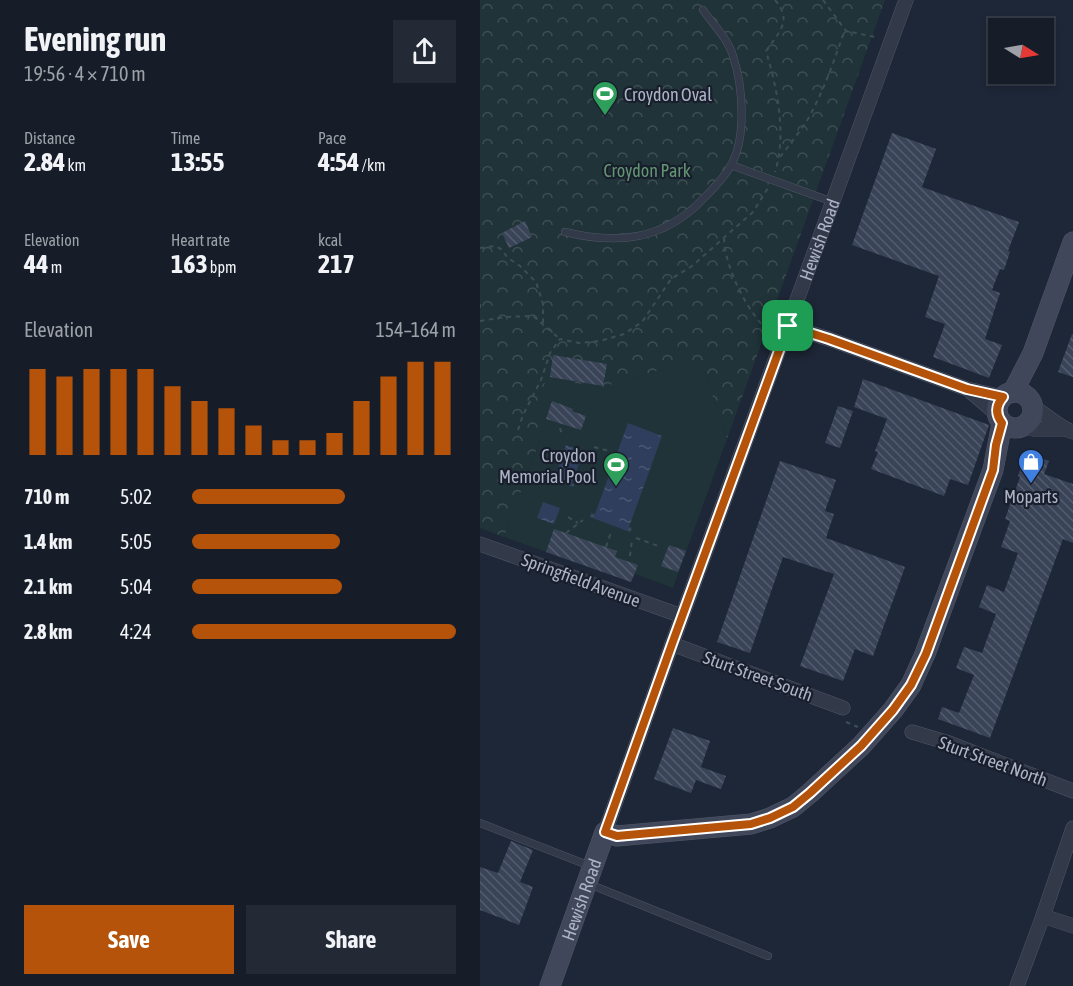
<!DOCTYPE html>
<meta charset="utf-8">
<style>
:root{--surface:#161d29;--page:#232a35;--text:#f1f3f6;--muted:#9ea2a8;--line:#353b46;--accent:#b45309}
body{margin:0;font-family:"Asap Condensed",sans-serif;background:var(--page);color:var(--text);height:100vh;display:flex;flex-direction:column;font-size:22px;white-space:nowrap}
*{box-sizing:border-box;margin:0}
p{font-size:20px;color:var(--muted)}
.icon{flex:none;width:33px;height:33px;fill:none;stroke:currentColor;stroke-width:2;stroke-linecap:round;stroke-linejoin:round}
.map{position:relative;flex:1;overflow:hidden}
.sheet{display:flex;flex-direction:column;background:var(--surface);width:480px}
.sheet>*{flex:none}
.needle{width:39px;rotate:101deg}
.tools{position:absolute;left:508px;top:18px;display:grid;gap:12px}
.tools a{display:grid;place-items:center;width:66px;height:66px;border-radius:0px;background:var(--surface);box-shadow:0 3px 9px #0003,0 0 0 2px var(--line);font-size:30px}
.pin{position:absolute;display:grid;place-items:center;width:51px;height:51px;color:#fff;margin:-26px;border-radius:12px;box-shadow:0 3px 9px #0006}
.round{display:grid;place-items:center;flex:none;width:63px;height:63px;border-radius:0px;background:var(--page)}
.overview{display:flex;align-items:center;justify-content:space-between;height:102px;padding:0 24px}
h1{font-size:33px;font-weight:700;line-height:45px}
.figures{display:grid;grid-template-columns:repeat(3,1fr);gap:9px;height:102px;padding:6px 24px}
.figures div{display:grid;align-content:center}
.figures b{font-size:26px;font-weight:700}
.figures small{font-size:16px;font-weight:400}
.figures p{font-size:16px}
.chart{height:168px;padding:12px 24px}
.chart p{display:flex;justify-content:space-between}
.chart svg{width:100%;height:108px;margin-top:6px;stroke:var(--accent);stroke-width:6}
.button{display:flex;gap:12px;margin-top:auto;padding:12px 24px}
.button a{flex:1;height:69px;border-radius:0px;background:var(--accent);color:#fff;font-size:24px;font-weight:700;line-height:69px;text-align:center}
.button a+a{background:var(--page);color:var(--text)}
ul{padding:0 24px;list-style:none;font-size:20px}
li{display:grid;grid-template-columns:96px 72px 1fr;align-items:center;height:45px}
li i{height:15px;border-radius:8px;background:var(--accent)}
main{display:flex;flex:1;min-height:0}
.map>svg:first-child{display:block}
</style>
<main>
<section class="sheet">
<div class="overview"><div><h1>Evening run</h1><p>19:56 · 4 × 710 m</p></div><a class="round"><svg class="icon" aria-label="share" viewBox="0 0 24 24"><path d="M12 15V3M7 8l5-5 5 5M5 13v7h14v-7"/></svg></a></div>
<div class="figures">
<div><p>Distance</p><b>2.84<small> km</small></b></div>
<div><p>Time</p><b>13:55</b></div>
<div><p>Pace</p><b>4:54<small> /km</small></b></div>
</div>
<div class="figures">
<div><p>Elevation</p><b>44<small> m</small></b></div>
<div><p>Heart rate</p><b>163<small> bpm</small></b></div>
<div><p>kcal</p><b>217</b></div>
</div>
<div class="chart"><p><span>Elevation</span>154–164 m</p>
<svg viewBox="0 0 160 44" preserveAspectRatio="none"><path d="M5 44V9M15 44V12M25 44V9M35 44V9M45 44V9M55 44V16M65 44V22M75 44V25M85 44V32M95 44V38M105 44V38M115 44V35M125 44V22M135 44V12M145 44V6M155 44V6"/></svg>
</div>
<ul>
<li><b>710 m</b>5:02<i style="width:58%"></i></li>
<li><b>1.4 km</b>5:05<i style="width:56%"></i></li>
<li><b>2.1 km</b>5:04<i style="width:57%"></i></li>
<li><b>2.8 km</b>4:24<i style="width:100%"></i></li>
</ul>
<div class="button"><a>Save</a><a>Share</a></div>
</section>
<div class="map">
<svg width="593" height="986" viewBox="0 0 593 986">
<defs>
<pattern id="forest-crowns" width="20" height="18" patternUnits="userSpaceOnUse" patternTransform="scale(1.5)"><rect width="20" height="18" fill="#203338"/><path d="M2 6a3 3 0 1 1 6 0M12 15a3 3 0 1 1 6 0" fill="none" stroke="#3e4e53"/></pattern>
<pattern id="water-ripples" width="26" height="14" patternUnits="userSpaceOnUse" patternTransform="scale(1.5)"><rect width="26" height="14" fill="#2f3e5d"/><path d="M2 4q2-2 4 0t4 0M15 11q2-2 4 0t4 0" fill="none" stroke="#4a5873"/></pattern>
<pattern id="building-back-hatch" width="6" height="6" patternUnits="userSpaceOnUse" patternTransform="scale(1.5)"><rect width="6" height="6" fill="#3a4458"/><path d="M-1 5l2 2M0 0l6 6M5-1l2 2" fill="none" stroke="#545d6e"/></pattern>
</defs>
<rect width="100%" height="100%" fill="#1e2737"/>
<polygon fill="#203338" points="220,358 247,439 193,588 155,574 151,582 24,537 66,424 52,419 66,378 123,387"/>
<polygon fill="url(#forest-crowns)" points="0,0 405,0 247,439 220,358 123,387 66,379 53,419 66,424 24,537 0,528"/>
<g fill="url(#water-ripples)">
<polygon points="148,423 182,436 149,527 152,528 150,532 110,517 111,513 115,514"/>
<polygon points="86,445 106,453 105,455 102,455 92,483 94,484 93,487 74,480"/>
<polygon points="63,502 80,508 74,524 57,518"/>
</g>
<g fill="url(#building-back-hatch)">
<polygon points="412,133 456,149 442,187 539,222 528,251 530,252 524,270 520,269 512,290 520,293 505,339 522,345 509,378 453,357 465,324 445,317 459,276 372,245"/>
<polygon points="45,221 52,237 29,248 22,233"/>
<polygon points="592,334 593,334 593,377 578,372"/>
<polygon points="73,355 127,364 123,386 70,377"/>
<polygon points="383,379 509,425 488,485 470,479 464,496 391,469 398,452 395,451 407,419 374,407"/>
<polygon points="72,401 93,409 92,411 106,416 101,430 66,419"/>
<polygon points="358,406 373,411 360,448 345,443"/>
<polygon points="546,453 569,461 564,474 593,484 593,543 583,539 510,738 458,719 462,707 479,713 494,675 476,668 484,647 502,653 516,614 499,607 507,585 524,592 538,553 521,547 530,521 525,519 540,477 538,476"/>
<polygon points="300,461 356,480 345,511 354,514 346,538 425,567 393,656 375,649 363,681 320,666 354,574 303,557 270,653 237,642"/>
<polygon points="74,529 137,551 135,557 158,565 151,582 66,552"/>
<polygon points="189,545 206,551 198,572 181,566"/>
<polygon points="193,728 230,741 221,767 246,776 241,789 216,780 211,793 174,779"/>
<polygon points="31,841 53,850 40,882 53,887 39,925 0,910 0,867 18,873"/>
</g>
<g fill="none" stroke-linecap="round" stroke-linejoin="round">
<defs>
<g id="lane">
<polyline points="251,165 353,202"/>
<path d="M85 232C138 245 184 240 223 199 233 189 243 179 250 167 267 139 263 86 253 56 248 39 233 24 223 10"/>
<polyline points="0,823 110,866"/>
<polyline points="109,884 288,956"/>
</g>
<g id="street">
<polyline points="308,326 349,339 487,389 523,397"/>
<polyline points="491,392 518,415"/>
<path d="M554 408C568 415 578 427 593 432"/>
<polyline points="544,426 553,429 585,429"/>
<polyline points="0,544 202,616"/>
<polyline points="192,644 363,708"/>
<polyline points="432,732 469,743 593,791"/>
<path id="s1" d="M125 832 192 644 426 0"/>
<polyline points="563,916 593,926"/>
<polyline points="537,986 563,916 593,828"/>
</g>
<g id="secondary">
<circle cx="535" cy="410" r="18"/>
<polyline points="533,392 553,353 593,242"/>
<path id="s2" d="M70 986 125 832 137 836 271 824 290 818 313 807 330 793 381 746 413 710 431 685 445 654 513 470 522 423"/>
</g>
</defs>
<use href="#lane" stroke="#4f5666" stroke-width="8"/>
<use href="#street" stroke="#4f5666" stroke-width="15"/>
<use href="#secondary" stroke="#4f5666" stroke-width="21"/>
<g stroke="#3b4f53" stroke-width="2" stroke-dasharray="4.5 4.5" stroke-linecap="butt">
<path d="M295 0C313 21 299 32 286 51 297 88 307 134 295 172"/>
<polyline points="343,0 366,31 395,37"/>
<path d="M300 157C310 144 320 132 328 119 343 92 353 64 363 35L366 31"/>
<path d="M244 238C245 268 267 311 288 331"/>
<polyline points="0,248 15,246 21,249 28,258 40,266 56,282 63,304 63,324"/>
<polyline points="0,304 0,308"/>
<polyline points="0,321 25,317 53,316 80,339"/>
<polyline points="80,428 82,435"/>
<polyline points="38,430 43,415 61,380 70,353 80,339 99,343 120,341 144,334 162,322 191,279 212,266 273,212 288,188"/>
<polyline points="114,447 129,451"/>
<polyline points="103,453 106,454"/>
<polyline points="92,485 94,485"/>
<polyline points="111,516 114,516"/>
<polyline points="88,517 98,523"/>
<polyline points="148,529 151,530"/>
<polyline points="86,533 103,520"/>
<polyline points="156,538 181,547"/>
<polyline points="126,547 131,532"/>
<polyline points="150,556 152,540"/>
<polyline points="366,722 378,727"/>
</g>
<use href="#lane" stroke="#323948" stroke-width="7"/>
<use href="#street" stroke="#323948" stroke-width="14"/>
<use href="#secondary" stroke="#40475b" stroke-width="20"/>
</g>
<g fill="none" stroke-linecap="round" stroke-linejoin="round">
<defs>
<path id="route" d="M308 326 349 339 487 389 523 397C516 405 515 414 522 423L516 445 513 470 446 654 431 685 413 710 381 746 330 793 313 807 290 818 271 824 137 836 125 832 192 644Z"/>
</defs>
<use href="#route" stroke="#fff" stroke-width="12"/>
<use href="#route" stroke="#b45309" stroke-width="8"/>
</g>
<defs>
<symbol id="stadium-pin" viewBox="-11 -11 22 30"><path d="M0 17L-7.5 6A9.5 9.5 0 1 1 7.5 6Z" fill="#2e9e5b" stroke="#181e2c"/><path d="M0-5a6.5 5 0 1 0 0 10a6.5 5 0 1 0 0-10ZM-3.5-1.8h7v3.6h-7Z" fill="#fff"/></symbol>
<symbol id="shop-pin" viewBox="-11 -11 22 30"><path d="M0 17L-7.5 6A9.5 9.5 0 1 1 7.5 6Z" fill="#3f7fe0" stroke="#181e2c"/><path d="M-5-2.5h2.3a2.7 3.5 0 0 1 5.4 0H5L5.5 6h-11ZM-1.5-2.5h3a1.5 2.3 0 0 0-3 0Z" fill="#fff"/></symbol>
</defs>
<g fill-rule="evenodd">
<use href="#stadium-pin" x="110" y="79" width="30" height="40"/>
<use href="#shop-pin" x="536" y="447" width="30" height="40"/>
<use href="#stadium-pin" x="121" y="450" width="30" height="40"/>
</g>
<g text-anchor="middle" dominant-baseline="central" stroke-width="4.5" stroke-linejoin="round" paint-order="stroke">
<g font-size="18" fill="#acb3c5" stroke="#181e2c" text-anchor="start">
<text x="144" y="94">Croydon Oval</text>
<text x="116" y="455" text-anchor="end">Croydon<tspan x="116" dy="21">Memorial Pool</tspan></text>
<text x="551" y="496" text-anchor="middle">Moparts</text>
</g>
<g font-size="18" fill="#639673" stroke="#181e2c">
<text x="167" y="170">Croydon Park</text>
</g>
<g font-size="18" fill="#acb3c5" stroke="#181e2c">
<text stroke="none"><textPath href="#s1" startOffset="630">Hewish Road</textPath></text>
<text transform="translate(101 580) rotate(20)">Springfield Avenue</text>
<text transform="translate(278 676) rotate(20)">Sturt Street South</text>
<text transform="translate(513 761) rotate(20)">Sturt Street North</text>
<text stroke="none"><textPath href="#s2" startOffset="92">Hewish Road</textPath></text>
</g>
</g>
</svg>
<div class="tools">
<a><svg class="needle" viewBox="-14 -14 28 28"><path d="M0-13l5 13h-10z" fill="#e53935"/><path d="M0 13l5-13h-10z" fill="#9ea2a8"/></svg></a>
</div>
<div class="pin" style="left:308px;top:326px;background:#1e9e55"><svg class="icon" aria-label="arrive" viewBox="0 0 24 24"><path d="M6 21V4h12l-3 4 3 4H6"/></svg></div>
</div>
</main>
